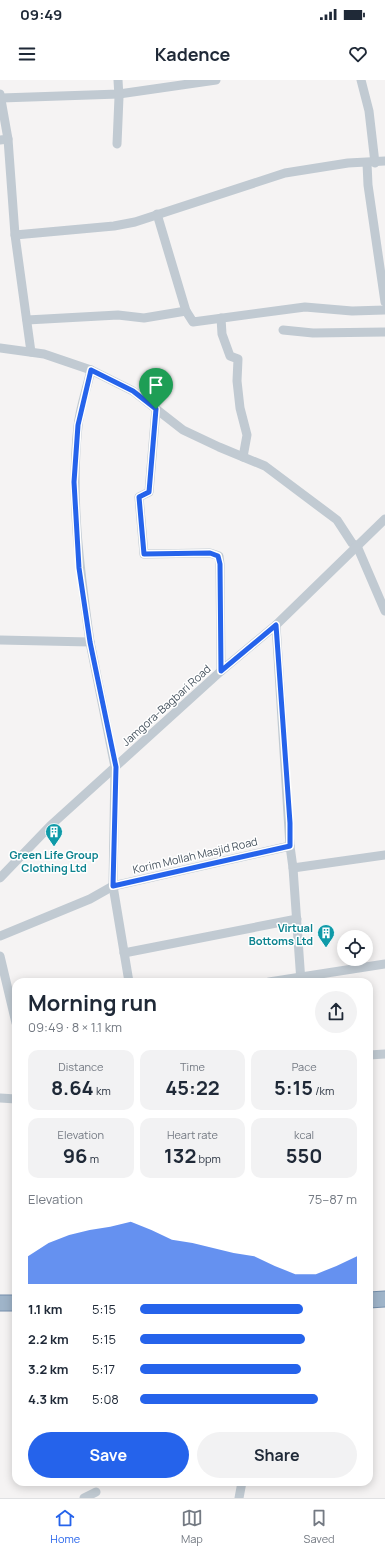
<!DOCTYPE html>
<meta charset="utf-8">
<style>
:root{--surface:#fff;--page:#f2f2f3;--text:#1f2937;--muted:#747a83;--line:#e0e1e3;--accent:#2563eb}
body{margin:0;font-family:Manrope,sans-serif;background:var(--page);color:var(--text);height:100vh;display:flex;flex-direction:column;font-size:15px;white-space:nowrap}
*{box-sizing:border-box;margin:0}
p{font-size:13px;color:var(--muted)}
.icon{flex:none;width:22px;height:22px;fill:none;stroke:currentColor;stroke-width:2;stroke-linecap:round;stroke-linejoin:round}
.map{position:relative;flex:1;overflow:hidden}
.drawer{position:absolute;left:12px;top:898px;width:361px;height:508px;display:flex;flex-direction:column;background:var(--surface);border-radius:12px;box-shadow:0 2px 10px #0003}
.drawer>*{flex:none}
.tools{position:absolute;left:337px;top:850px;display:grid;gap:8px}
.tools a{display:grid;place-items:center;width:36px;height:36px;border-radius:50%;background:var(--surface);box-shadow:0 2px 10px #0003;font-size:20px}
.pin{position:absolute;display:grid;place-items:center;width:34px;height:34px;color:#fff;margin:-41px -17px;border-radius:50% 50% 50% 0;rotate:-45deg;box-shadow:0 0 4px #0007}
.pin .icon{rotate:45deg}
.round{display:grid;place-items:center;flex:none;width:42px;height:42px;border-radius:21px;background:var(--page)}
.headline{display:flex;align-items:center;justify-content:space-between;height:68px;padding:0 16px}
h1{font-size:22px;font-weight:700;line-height:30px}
.metrics{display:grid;grid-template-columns:repeat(3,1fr);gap:6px;height:68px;padding:4px 16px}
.metrics div{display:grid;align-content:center;border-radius:10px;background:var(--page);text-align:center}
.metrics b{font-size:20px;font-weight:700}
.metrics small{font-size:11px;font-weight:400}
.metrics p{font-size:11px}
.chart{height:112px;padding:8px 16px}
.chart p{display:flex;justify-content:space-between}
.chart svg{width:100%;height:72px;margin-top:4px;fill:var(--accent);opacity:.7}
.button{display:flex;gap:8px;margin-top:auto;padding:8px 16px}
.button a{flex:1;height:46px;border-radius:24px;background:var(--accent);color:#fff;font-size:16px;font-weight:700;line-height:46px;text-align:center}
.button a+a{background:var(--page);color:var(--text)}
ul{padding:0 16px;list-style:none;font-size:13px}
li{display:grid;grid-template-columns:64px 48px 1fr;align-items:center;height:30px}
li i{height:10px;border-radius:5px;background:var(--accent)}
.status{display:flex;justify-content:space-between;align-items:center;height:28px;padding:0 20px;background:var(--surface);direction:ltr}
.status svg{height:11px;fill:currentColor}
header{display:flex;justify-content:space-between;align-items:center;height:52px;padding:0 16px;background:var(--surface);font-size:18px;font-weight:700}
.dock{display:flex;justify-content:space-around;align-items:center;height:56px;border-top:1px solid var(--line);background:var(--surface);font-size:11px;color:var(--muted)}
.dock a{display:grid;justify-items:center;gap:2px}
.dock .selected{color:var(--accent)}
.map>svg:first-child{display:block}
</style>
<div class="status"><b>09:49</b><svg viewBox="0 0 49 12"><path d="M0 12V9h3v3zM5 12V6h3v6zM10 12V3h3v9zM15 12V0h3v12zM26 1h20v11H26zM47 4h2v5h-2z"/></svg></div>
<header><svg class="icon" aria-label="menu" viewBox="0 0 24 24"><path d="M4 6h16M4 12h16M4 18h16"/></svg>Kadence<svg class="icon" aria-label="heart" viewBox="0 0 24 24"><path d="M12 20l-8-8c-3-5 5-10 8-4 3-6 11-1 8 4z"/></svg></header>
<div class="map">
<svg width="385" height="1418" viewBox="0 0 385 1418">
<rect width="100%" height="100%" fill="#f5f3f3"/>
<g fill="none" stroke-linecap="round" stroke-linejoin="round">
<defs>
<g id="trunk">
<polyline points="369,1220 385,1219"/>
<polyline points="0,1223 16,1223"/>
</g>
</defs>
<use href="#trunk" stroke="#7690ad" stroke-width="17"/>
<g stroke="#c1cad2" stroke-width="9">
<polyline points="361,0 369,31 375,83"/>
<polyline points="0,14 8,59 0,60"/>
<polyline points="1,18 119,14 216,0"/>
<polyline points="8,59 15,155 31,272"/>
<polyline points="117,64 119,17 118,0"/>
<polyline points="367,83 368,105 385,222"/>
<polyline points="157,134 186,231"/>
<polyline points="15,155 114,146 135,142 285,93 348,83 385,81"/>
<polyline points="221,238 222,254 230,276 238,279 237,301 240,328 247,355 243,377"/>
<polyline points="27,240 118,235 144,238 186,231 193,242 305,227 352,231 385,230"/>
<polyline points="283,250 313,253 385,252"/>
<polyline points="0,268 44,274 91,290 133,311 183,350 219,367 265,386 337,440 352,463 357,466 385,531"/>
<polyline points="156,329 149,412 139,417 144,474 210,473 219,476 220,484 221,591"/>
<polyline points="276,545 290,766"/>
<polyline points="0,560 90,562 115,687 113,806 129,902"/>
<path d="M90 562C80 490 70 419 78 346 80 327 87 308 91 290"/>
<polyline points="293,788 301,902"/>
<polyline points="0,798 50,746 221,591 276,545 385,439"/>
<polyline points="0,856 90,819 113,806 290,766 293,788 385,775"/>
<polyline points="124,873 297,839"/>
<polyline points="0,876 16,943"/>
<polyline points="269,902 385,884"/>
<polyline points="369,975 385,974"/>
<polyline points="0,1018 16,1019"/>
<polyline points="84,1418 96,1412"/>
<polyline points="239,1418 242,1402"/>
</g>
<use href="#trunk" stroke="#9fb4c9" stroke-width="15"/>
</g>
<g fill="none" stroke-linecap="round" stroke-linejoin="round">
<defs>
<polygon id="route" points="91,290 133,311 156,329 149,412 139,417 144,474 210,473 218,476 220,484 221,591 276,545 290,743 290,766 113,806 116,687 90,562 79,488 74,402 78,345"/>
</defs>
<use href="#route" stroke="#fff" stroke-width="8"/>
<use href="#route" stroke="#2563eb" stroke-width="5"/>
</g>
<defs>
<symbol id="building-pin" viewBox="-11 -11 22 30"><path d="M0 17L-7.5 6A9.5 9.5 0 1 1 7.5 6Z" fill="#0f9aa8" stroke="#fff"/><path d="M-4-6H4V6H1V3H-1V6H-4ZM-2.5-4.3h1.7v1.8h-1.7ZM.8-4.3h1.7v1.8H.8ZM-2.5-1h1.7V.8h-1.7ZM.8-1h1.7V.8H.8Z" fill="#fff"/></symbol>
</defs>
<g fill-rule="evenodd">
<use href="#building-pin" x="44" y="742" width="20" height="27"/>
<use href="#building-pin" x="316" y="843" width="20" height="27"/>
</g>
<g text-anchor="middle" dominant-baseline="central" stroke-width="3" stroke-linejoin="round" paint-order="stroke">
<g font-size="11" fill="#4a5661" stroke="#fff">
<text transform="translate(166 625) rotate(-42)">Jamgora-Bagbari Road</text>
<text transform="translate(195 775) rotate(-13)">Korim Mollah Masjid Road</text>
</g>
<g font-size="11" font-weight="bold" fill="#0d838f" stroke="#fff">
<text x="54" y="774">Green Life Group<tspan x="54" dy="13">Clothing Ltd</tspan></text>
<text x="313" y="847" text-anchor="end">Virtual<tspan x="313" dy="13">Bottoms Ltd</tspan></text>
</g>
</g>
</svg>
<div class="tools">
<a><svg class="icon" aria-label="locate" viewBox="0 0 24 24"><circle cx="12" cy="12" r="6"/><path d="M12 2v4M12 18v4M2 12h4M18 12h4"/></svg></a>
</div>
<div class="pin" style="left:156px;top:329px;background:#1e9e55"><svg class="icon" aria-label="arrive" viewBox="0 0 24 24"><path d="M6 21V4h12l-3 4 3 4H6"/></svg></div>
<section class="drawer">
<div class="headline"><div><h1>Morning run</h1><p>09:49 · 8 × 1.1 km</p></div><a class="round"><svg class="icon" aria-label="share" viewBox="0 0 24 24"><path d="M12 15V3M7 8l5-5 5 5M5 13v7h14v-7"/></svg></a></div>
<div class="metrics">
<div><p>Distance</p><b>8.64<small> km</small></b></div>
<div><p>Time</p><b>45:22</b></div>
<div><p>Pace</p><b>5:15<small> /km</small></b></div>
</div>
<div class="metrics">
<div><p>Elevation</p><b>96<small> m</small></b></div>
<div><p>Heart rate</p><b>132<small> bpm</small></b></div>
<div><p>kcal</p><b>550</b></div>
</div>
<div class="chart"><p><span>Elevation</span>75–87 m</p>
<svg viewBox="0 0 160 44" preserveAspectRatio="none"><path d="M0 44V27L10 19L20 14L30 11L40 9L50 6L60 11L70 17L80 19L90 22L100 25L110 27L120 33L130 38L140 38L150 33L160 27V44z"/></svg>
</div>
<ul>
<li><b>1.1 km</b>5:15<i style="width:75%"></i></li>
<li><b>2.2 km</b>5:15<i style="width:76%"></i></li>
<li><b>3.2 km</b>5:17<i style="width:74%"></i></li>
<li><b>4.3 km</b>5:08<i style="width:82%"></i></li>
</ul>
<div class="button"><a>Save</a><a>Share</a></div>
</section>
</div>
<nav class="dock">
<a class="selected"><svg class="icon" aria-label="home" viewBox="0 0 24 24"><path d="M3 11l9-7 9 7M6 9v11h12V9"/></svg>Home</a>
<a><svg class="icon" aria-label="map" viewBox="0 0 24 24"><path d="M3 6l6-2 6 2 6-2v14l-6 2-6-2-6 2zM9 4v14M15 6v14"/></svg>Map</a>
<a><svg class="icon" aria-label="saved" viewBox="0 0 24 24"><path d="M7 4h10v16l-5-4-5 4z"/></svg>Saved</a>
</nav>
